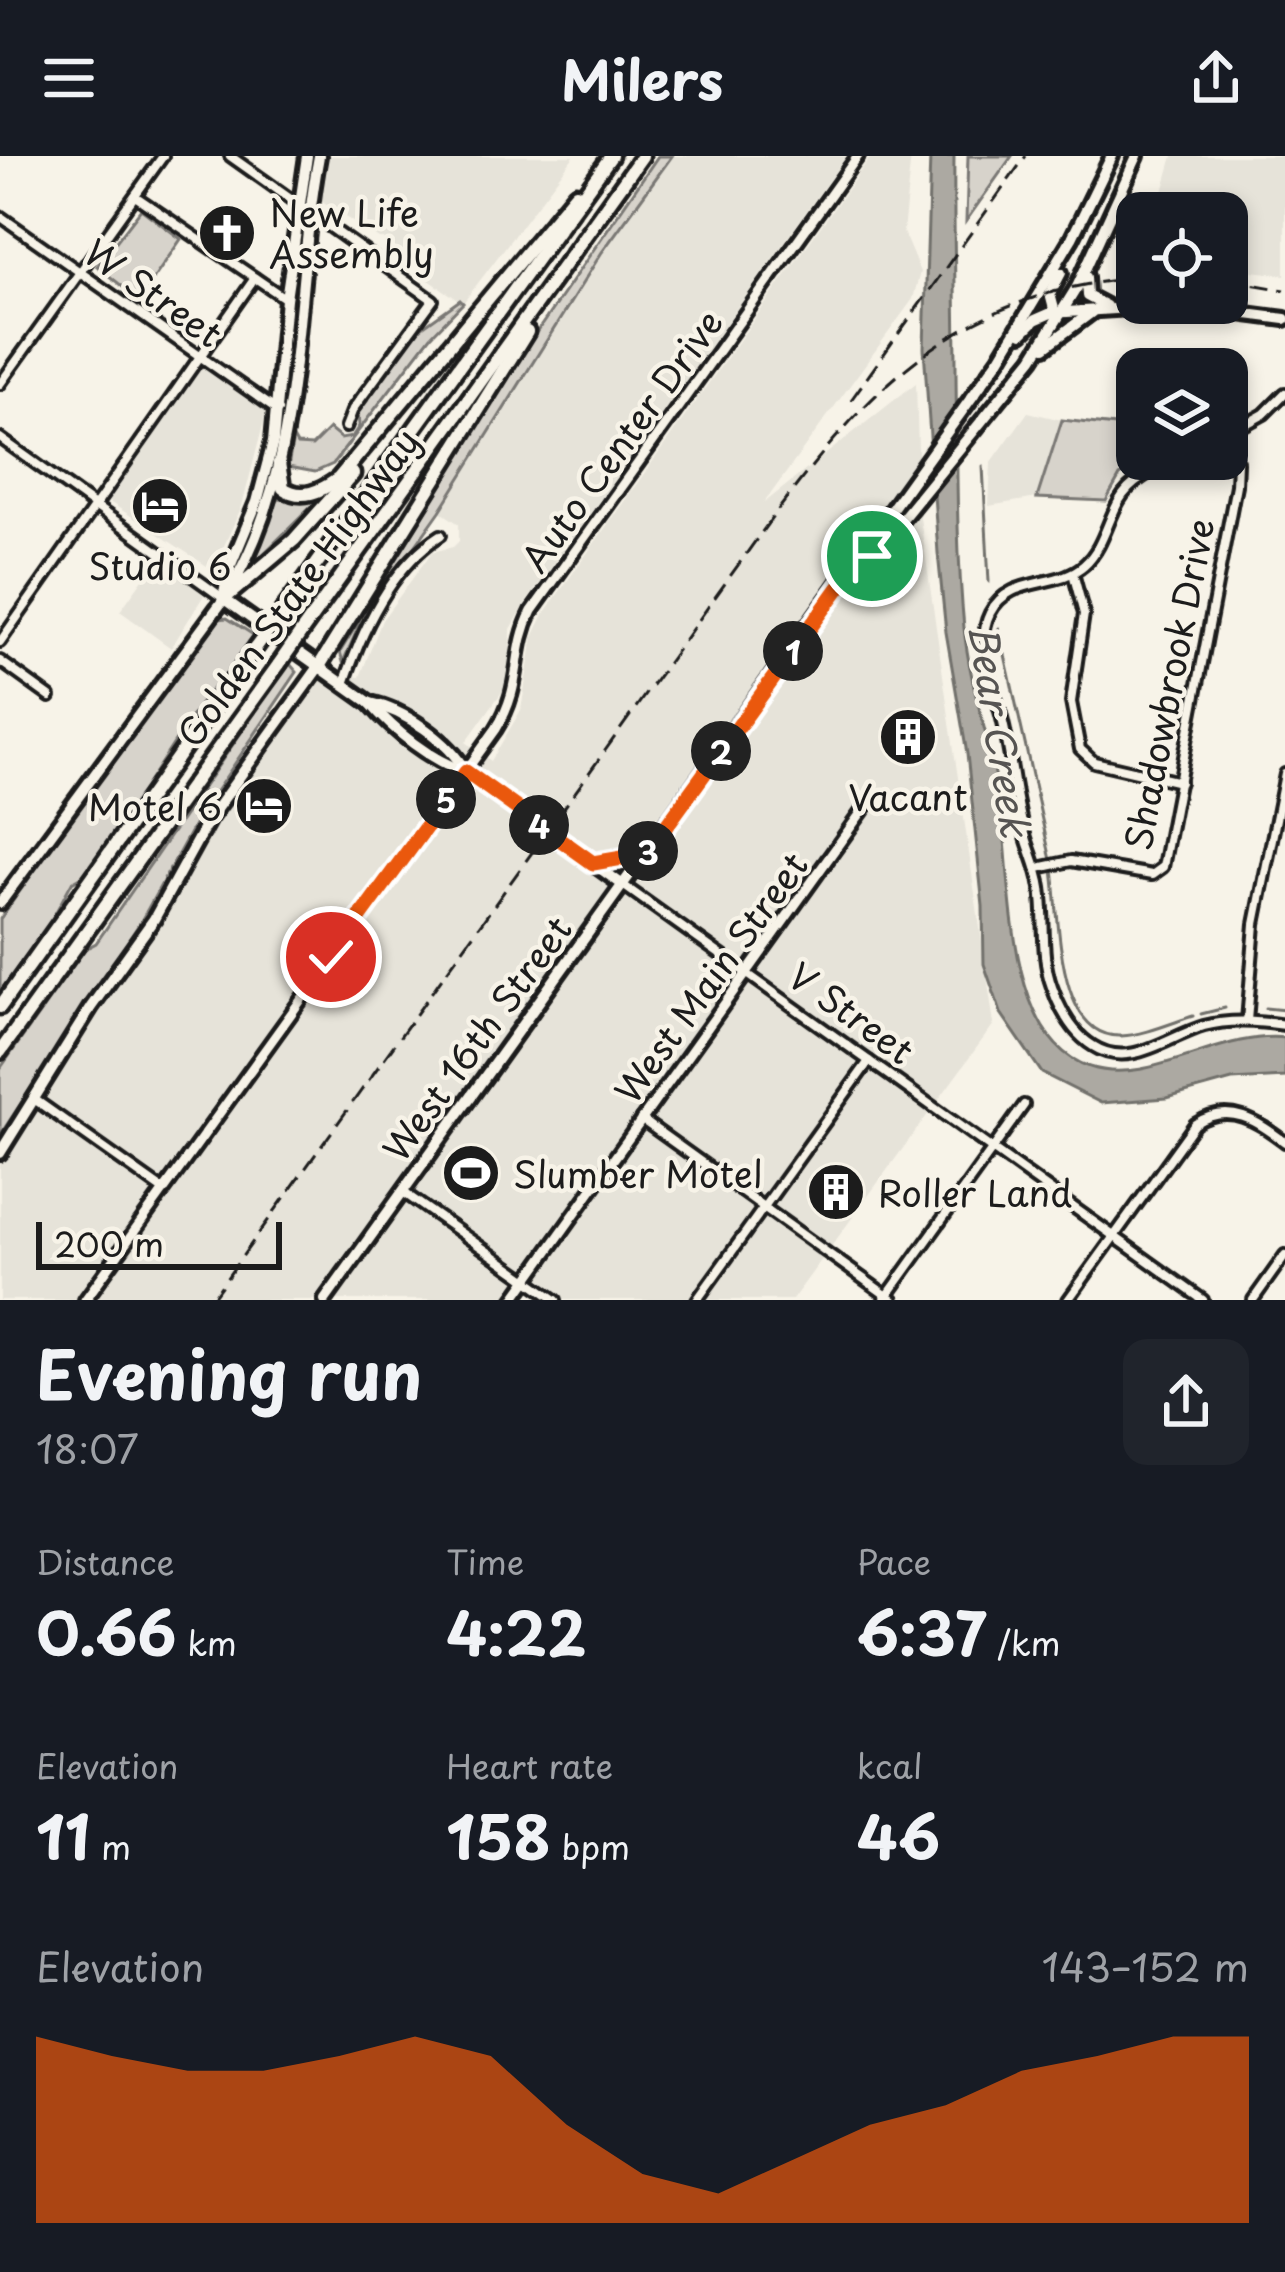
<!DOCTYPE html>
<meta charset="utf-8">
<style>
:root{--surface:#171b24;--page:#20242c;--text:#f1f3f6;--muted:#9ea1a6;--accent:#ea580c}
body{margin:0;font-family:"Playpen Sans",sans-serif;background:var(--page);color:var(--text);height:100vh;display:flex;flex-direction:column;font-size:45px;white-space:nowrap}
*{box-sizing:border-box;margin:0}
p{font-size:39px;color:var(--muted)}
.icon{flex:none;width:66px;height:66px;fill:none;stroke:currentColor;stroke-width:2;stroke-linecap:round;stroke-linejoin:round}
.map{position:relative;height:1144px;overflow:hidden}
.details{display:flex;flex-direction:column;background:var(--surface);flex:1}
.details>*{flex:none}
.fabs{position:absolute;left:1116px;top:36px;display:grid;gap:24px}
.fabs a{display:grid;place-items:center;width:132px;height:132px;border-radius:24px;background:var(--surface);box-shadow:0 6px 18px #0003;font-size:60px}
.scale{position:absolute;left:36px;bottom:30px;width:246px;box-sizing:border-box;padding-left:12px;border:6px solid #1c1c1c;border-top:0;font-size:33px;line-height:42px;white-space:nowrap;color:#1c1c1c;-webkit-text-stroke:9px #f7f3e8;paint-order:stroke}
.pin{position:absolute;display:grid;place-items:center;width:102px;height:102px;color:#fff;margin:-51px;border:6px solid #fff;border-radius:50%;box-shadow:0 3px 12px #0007}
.km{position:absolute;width:60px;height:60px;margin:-30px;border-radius:50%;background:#222;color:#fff;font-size:33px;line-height:60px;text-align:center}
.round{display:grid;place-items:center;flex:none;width:126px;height:126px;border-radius:24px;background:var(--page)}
.summary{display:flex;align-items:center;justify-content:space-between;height:204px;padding:0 36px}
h1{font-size:66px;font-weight:700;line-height:90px}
.stats{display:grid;grid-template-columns:repeat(3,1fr);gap:18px;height:204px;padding:12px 36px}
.stats div{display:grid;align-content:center}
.stats b{font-size:60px;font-weight:700}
.stats small{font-size:33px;font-weight:400}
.stats p{font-size:33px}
.chart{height:336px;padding:24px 36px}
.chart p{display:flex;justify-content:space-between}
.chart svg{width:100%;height:216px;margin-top:12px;fill:var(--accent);opacity:.7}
header{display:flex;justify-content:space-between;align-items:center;height:156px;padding:0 36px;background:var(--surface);font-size:54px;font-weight:700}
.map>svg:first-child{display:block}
</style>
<header><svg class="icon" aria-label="menu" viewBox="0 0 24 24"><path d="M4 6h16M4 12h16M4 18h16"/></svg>Milers<svg class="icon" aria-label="share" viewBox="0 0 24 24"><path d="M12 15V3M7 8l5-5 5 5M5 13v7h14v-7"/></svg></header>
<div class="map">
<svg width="1285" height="1144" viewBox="0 0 1285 1144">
<rect width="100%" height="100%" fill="#f7f3e8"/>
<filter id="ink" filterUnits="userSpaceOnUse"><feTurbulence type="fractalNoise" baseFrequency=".00833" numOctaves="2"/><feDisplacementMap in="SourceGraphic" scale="24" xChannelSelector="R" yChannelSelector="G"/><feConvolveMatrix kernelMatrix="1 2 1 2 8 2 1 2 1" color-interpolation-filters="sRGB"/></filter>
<g filter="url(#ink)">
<g fill="#e6e3d9">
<polygon points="326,0 574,0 463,147 395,101 384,83 379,83 322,46 319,37"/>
<polygon points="672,0 846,0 527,445 511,473 510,508 504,533 466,586 491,605 521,554 533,481 545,456 871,0 911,0 903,76 920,116 913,143 764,347 916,227 920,362 994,868 792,1144 546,1144 519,1125 505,1144 0,1144 0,991 92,841 305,516 360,521 382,464 432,396 453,391 459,385 459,368 440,355 602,96"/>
<polygon points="1173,0 1285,0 1285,119 1227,112 1227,57 1157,57"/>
<polygon points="200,193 265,237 265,261 242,350 213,414 99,339"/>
<polygon points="1028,256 1062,264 1037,342 989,350 991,307"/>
<polygon points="158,402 204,439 171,492 120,455"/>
</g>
<g fill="#d7d3cb" stroke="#7a7874" stroke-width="3">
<polygon points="658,0 672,0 602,96 440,355 359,470 343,506 340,496 525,193"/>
<polygon points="968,0 1012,0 966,65"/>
<polygon points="141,53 181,83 139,144 97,110"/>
<polygon points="460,144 463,147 431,180 333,308 315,316 288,311 293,282 297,289 312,290 329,273 341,283 352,281 359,270 358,256 414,177"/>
<polygon points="1062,264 1133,272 1137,279 1137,303 1151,304 1120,320 1106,345 1037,342"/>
<polygon points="324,338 254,407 278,343 306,344"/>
<path d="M227 462 255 480C235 511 210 531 191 561 156 615 122 668 84 719L72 726 51 765 0 836V763L185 504 219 463Z"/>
<polygon points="289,507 297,516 198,662 141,765 0,979 0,913 85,793 96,787"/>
</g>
<path fill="#aca9a2" stroke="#72716c" stroke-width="3" d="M930 0H954C953 73 956 145 956 218 957 303 956 388 964 472 970 532 992 590 1001 650 1013 722 1003 882 1090 911 1149 931 1222 874 1285 882V921L1232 924 1167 942 1101 947 1042 917 1001 857 984 808 983 750 967 598 946 476 938 397 924 192Z"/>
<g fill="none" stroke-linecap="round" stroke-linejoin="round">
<g stroke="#72716c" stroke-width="3">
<polyline points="983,310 989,426"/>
<polyline points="999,472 1051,704"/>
<path d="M1053 714C1060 760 1055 882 1121 880 1144 879 1171 867 1193 860"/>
<polyline points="1265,852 1285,854"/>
<polyline points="1201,858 1225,852"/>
</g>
<defs>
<g id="minor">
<polyline points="230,0 433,144 353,253 346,271"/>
<polyline points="135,40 286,143"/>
<polyline points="0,60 278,255"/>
<polyline points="0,228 163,0"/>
<polyline points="1228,278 1264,258 1285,237"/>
<polyline points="0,282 223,442"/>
<path d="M1177 303C1156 313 1131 324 1119 345 1107 366 1103 392 1084 409 1057 433 1009 419 990 457 975 487 992 526 1000 555 1011 593 1013 633 1023 671 1028 692 1038 711 1041 732 1046 765 1040 799 1052 831 1060 854 1072 877 1093 890 1130 914 1167 881 1204 870 1229 863 1259 865 1285 869"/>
<polyline points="1073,417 1084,458 1071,546 1080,593 1094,606 1180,626"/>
<polyline points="0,486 255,122"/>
<polyline points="0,505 50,541"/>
<path d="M344 528C362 474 392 410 441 379"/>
<polyline points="1038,712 1071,705 1152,719 1163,711 1236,329 1237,306 1228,279"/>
<polyline points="623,729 1203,1144"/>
<polyline points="1247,865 1255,768 1285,618"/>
<polyline points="34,943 164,1035"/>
<polyline points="641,963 893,1144"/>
<polyline points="403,1036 556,1144"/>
<polyline points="885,1143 1024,949"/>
<polyline points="697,1144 869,905"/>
<path d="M1068 1144 1195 968C1230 945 1258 966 1285 986"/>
<polyline points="1253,1144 1285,1099"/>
</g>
<g id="tertiary">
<path d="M85 1144 496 573C524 528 511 496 532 455L858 0"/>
<polyline points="513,1144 868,647"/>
</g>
<g id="primary">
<polyline points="1086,121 1087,140 1106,150"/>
<polyline points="1055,157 1050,138 1061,117"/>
<polyline points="1022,177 1035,164 1051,157 1178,149 1285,163"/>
<polyline points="1045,191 1092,156"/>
<polyline points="853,416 872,400 1033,202 1077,131 1137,0"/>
<polyline points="224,440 227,418 257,346 273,286 286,143 307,0"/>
<path d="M224 443 370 547C394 575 430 604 466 616L623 729"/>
<path d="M370 547C404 554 449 585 466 616"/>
<polyline points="593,707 646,697"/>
<path d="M0 747 224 443C308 311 291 148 319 0"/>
<polyline points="0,997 91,851 154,763 209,663 318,512"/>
<polyline points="325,1144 1000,202 1072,82 1112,0"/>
</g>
<g id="motorway">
<path d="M279 307 283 332C302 345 321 335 338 323L576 37"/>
<polyline points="224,443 294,384 353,318"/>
<polyline points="279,460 611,0"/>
<polyline points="302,475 642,0"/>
<polyline points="318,512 527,176"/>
<polyline points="0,851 256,491"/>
<polyline points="0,896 279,508"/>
</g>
</defs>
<use href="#minor" stroke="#1c1c1c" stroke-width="16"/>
<use href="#tertiary" stroke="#1c1c1c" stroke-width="18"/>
<use href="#primary" stroke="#1c1c1c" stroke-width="20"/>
<use href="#motorway" stroke="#1c1c1c" stroke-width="21"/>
<use href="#minor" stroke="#f7f3e8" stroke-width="8"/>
<use href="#tertiary" stroke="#f7f3e8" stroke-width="9"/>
<use href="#primary" stroke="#f7f3e8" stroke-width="10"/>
<use href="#motorway" stroke="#f7f3e8" stroke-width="12"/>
<g stroke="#1c1c1c" stroke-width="3" stroke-dasharray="18 9" stroke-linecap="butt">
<polyline points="1227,124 1285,134"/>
<polyline points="851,244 1026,0"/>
<path d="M211 1144 764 373C864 236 956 136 1137 122"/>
</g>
<defs>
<g id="motorway-bridge">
<polyline points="256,491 279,460"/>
<polyline points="279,508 302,475"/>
</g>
</defs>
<use href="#motorway-bridge" stroke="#1c1c1c" stroke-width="21" stroke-linecap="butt"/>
<use href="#motorway-bridge" stroke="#f7f3e8" stroke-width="12"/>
</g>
</g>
<g fill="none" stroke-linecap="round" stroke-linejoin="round" filter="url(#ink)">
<defs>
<polyline id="route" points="331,801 466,616 593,707 646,698 846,422 872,400"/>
</defs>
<use href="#route" stroke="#fff" stroke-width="24"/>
<use href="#route" stroke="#ea580c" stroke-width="15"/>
</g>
<defs>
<symbol id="church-disc" viewBox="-11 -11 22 22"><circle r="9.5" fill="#1c1c1c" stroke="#f7f3e8"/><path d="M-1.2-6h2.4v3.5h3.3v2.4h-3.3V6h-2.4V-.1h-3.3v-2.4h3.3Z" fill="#fff"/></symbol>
<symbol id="hotel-disc" viewBox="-11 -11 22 22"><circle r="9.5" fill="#1c1c1c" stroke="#f7f3e8"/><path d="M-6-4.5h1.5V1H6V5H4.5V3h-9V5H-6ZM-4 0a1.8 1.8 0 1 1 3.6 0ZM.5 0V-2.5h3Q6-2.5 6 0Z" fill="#fff"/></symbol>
<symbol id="building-disc" viewBox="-11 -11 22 22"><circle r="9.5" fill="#1c1c1c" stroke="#f7f3e8"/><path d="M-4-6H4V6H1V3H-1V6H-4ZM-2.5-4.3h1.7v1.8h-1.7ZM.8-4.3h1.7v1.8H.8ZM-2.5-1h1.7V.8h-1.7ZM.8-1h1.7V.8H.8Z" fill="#fff"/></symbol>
<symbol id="stadium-disc" viewBox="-11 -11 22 22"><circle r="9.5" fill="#1c1c1c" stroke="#f7f3e8"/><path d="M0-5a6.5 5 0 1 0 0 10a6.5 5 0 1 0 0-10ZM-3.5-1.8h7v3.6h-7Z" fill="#fff"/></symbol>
</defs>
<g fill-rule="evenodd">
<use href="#church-disc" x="194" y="44" width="66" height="66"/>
<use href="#hotel-disc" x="127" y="317" width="66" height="66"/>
<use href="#building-disc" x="875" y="548" width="66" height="66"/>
<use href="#hotel-disc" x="231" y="617" width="66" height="66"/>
<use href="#stadium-disc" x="438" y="984" width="66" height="66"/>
<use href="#building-disc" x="803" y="1003" width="66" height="66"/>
</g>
<g text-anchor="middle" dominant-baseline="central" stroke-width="9" stroke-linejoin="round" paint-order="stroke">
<g font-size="36" fill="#1c1c1c" stroke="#f7f3e8" text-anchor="start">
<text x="269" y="56">New Life<tspan x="269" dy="41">Assembly</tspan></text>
<text x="160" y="409" text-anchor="middle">Studio 6</text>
<text x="908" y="640" text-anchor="middle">Vacant</text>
<text x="222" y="650" text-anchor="end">Motel 6</text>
<text x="513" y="1017">Slumber Motel</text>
<text x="878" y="1036">Roller Land</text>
</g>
<g font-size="36" fill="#1c1c1c" stroke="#f7f3e8">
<text transform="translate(154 136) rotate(35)">W Street</text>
<text transform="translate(621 284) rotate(-54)">Auto Center Drive</text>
<text transform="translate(297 431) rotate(-54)">Golden State Highway</text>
<text transform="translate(1168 528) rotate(-79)">Shadowbrook Drive</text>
<text transform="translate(710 821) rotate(-54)">West Main Street</text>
<text transform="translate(852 856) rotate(36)">V Street</text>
<text transform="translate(476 882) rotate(-54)">West 16th Street</text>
</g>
<g font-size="39" font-style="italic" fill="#565452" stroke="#f7f3e8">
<text transform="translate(1001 574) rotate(81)">Bear Creek</text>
</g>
</g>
</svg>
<div class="fabs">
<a><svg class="icon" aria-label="locate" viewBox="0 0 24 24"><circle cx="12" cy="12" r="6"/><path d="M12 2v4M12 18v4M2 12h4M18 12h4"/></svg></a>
<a><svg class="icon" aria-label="layers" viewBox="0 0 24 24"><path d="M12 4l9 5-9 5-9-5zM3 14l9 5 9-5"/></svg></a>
</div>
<div class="scale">200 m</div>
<div class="pin" style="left:872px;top:400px;background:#1e9e55"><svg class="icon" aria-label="arrive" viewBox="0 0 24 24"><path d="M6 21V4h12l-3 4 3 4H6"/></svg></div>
<div class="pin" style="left:331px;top:801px;background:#d93025"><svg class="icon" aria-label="check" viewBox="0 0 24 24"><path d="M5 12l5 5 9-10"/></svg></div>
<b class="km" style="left:793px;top:495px">1</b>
<b class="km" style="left:721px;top:595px">2</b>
<b class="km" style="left:648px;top:695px">3</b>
<b class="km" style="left:539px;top:669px">4</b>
<b class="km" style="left:446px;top:643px">5</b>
</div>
<section class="details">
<div class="summary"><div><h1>Evening run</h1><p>18:07</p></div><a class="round"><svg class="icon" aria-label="share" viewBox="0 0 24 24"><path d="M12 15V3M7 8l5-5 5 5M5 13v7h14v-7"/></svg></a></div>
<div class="stats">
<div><p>Distance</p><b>0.66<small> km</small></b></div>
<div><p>Time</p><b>4:22</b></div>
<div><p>Pace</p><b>6:37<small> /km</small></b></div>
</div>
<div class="stats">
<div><p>Elevation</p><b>11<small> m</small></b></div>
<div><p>Heart rate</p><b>158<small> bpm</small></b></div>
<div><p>kcal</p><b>46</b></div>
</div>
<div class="chart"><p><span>Elevation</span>143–152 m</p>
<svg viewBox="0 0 160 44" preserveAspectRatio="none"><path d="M0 44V6L10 10L20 13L30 13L40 10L50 6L60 10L70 24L80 34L90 38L100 31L110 24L120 20L130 13L140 10L150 6L160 6V44z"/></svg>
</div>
</section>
